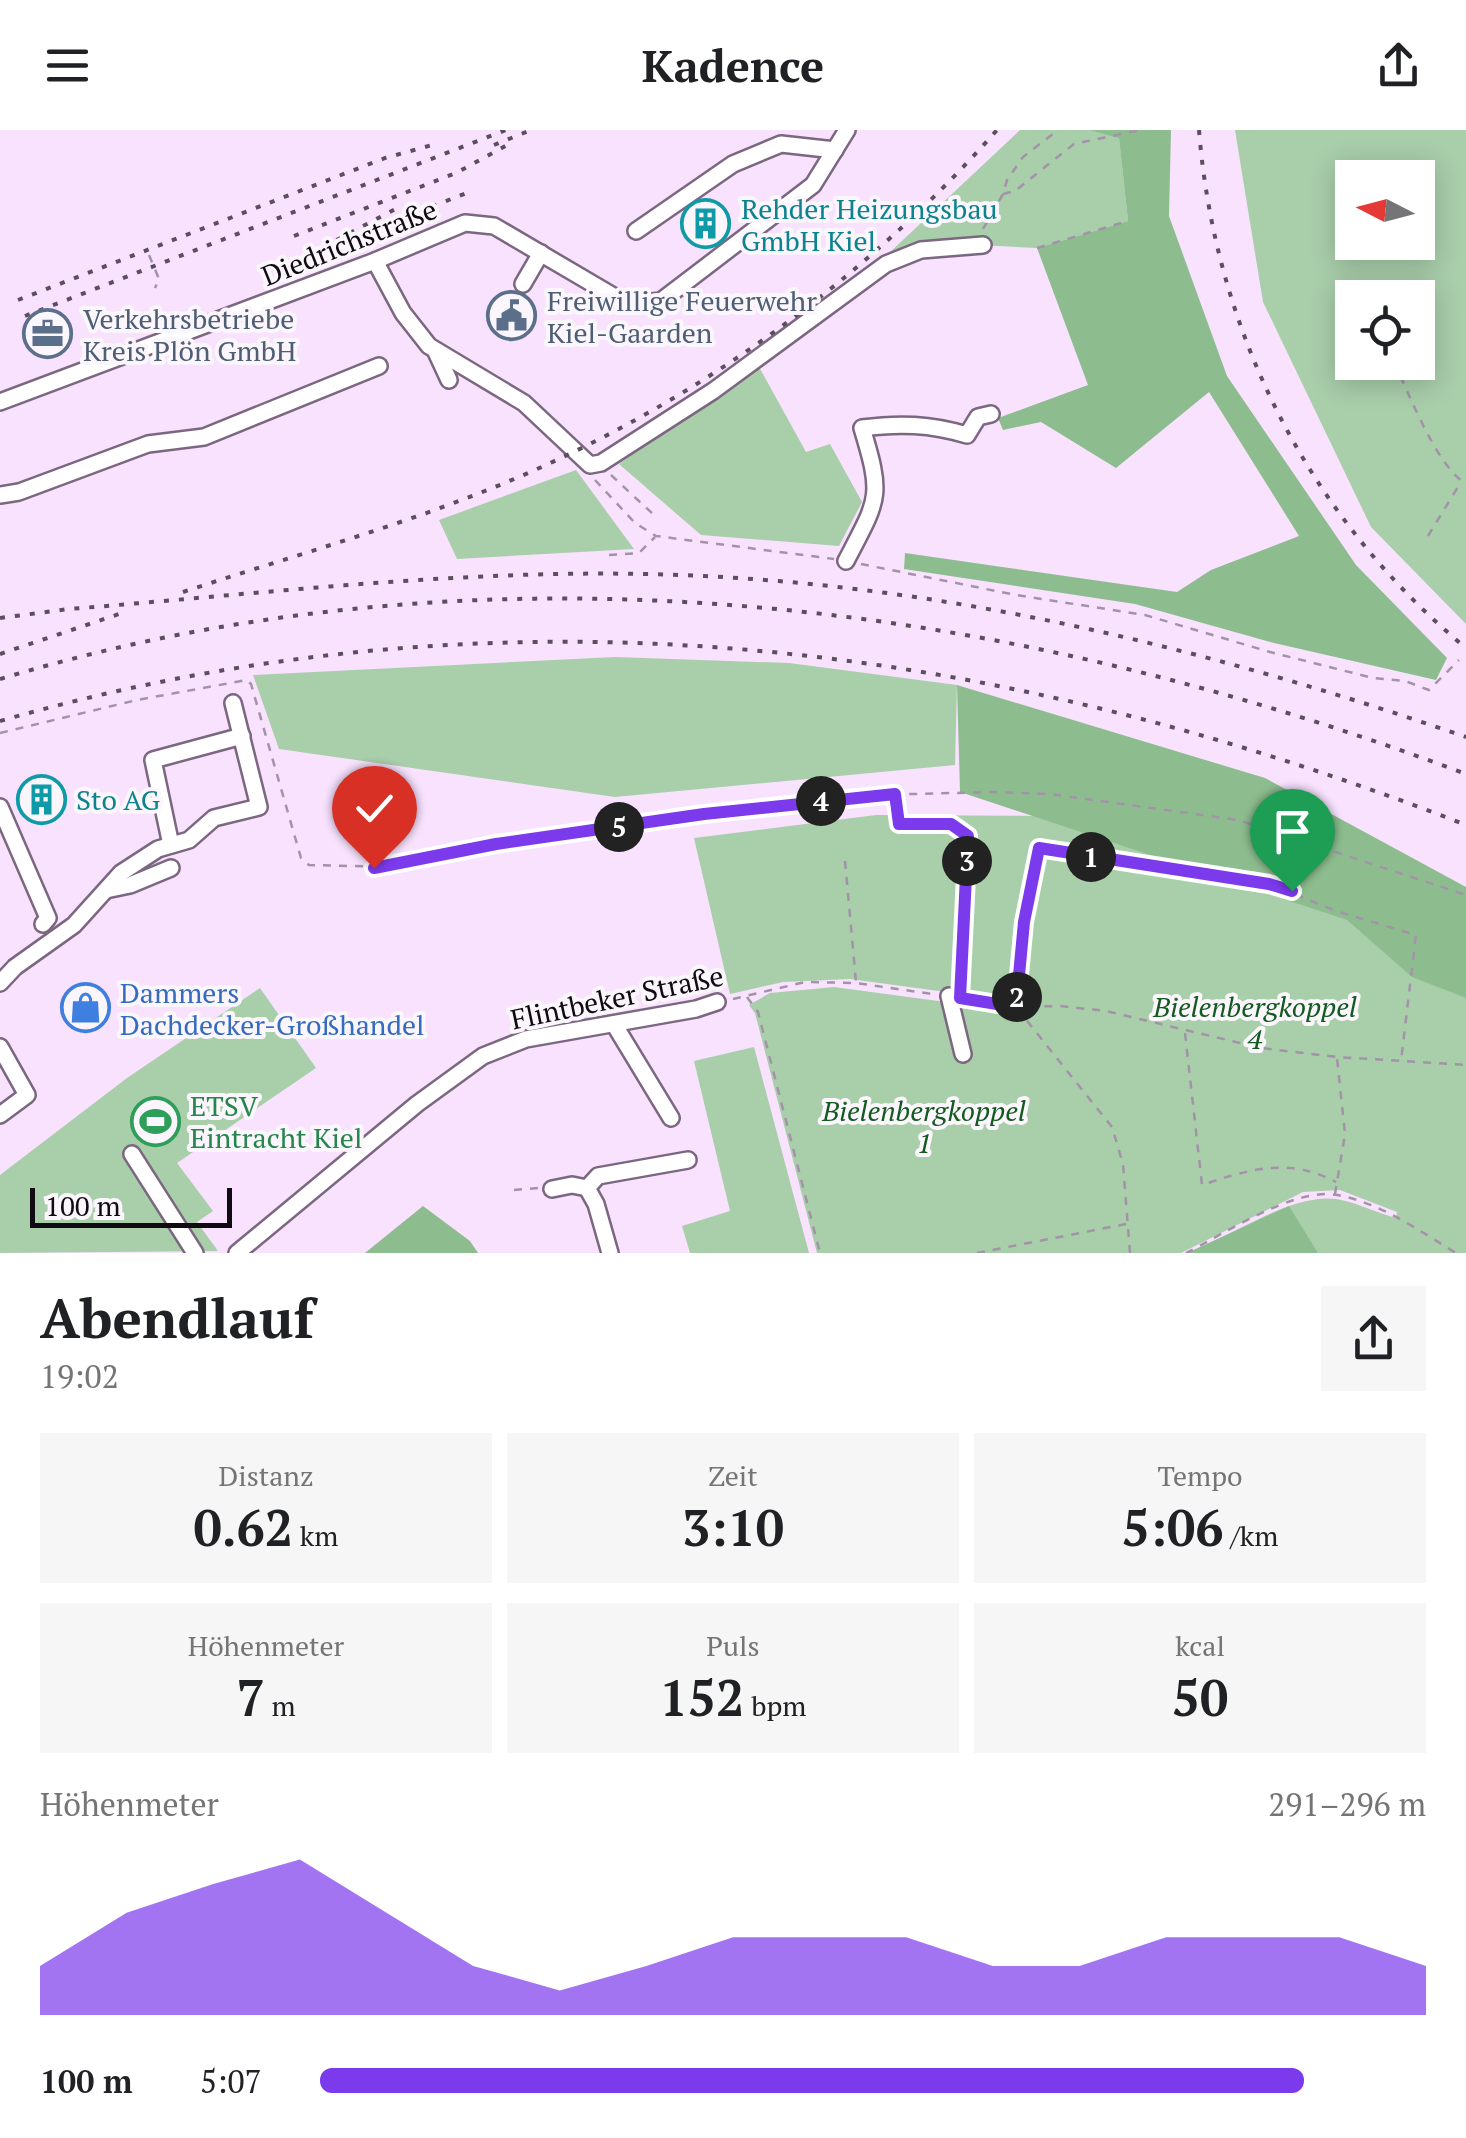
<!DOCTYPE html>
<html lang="de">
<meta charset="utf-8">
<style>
:root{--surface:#fff;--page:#f6f6f6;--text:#202124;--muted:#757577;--accent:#7c3aed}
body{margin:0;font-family:"PT Serif",serif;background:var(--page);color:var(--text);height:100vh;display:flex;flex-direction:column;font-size:38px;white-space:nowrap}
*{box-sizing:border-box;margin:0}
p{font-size:32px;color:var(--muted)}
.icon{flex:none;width:55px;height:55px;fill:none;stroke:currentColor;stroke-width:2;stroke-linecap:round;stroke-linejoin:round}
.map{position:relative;height:1123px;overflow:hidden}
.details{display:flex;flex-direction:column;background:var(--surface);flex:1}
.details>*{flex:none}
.needle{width:65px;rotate:276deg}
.buttons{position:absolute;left:1335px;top:30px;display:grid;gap:20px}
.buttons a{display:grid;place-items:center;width:100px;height:100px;border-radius:0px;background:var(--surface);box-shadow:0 5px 25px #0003;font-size:50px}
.scale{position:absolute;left:30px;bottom:25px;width:202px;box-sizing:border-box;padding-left:10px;border:5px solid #110a13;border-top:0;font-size:28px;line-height:35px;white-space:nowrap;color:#110a13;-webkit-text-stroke:8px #fbf6fc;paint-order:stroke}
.pin{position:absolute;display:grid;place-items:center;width:85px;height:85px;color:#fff;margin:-102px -42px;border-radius:50% 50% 50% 0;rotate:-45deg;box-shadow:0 0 10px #0007}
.pin .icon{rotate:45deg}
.km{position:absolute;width:50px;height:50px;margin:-25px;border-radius:50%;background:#222;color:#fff;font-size:28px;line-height:50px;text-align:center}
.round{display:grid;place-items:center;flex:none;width:105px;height:105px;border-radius:0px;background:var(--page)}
.overview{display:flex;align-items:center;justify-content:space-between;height:170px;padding:0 40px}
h1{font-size:55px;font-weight:800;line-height:75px}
.metrics{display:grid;grid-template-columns:repeat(3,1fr);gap:15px;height:170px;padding:10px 40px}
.metrics div{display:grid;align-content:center;border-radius:0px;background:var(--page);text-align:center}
.metrics b{font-size:50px;font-weight:800}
.metrics small{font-size:28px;font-weight:400}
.metrics p{font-size:28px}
.chart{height:280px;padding:20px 40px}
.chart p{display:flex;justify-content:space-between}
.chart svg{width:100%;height:180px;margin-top:10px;fill:var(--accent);opacity:.7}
ul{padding:0 40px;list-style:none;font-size:32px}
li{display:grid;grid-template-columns:160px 120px 1fr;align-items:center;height:75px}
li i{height:25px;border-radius:12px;background:var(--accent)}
header{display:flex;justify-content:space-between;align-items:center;height:130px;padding:0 40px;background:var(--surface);font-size:45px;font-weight:800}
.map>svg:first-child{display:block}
</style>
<header><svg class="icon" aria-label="menu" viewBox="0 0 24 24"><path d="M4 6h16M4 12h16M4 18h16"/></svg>Kadence<svg class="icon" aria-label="share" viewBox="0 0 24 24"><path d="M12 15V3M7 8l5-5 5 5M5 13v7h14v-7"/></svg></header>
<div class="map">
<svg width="1466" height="1123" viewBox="0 0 1466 1123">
<rect width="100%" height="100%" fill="#f8e2fe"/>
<g fill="#a9ceaa" fill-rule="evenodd">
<polygon points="1020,0 1089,0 1119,7 1128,91 1037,118 977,115 887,125"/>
<path d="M1235 0H1466V494L1371 397 1263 172ZM1352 48H1418V112H1352ZM1352 168H1418V232H1352Z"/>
<polygon points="758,235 806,322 830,314 862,372 839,416 701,405 619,334"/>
<polygon points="576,340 634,419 457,429 439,390"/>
<polygon points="615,527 789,533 957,555 955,635 615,667 279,619 253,545"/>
<path d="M876 685 1042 686 1466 776V1123H1192C1231 1105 1293 1063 1336 1069 1356 1072 1376 1083 1396 1088L1397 1082 1340 1060 1303 1062 1181 1123H817L755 883 749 875 770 863 834 857 1005 880 1021 871 1024 807 1015 857 1005 870 850 849 783 852 730 864 694 708Z"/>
<polygon points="260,858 316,938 177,1033 213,1081 197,1092 218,1121 0,1123 0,1045 127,948"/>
<polygon points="754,917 809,1123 690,1123 682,1096 730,1081 694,931"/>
</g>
<g fill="#8dbd8f">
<polygon points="1089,0 1171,0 1169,86 1227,246 1356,435 1447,528 1436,550 1274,513 1135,474 904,439 905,423 1177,462 1211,440 1299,406 1209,262 1116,338 1041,292 1003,300 998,288 1088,255 1037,118 1128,91 1119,8"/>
<polygon points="957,555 1265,648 1466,757 1466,868 1412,847 1347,790 960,662"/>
<polygon points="423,1076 470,1111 478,1123 365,1123"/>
<polygon points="1289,1076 1318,1123 1186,1123 1187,1123"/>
</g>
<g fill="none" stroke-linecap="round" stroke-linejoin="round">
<defs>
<g id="minor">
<polyline points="636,101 733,34 781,14 835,20"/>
<polyline points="375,131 403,183 429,216 524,273 590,335 601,333 713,261 886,134 921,120 983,115"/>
<polyline points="523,154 541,123"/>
<polyline points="436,222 449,250"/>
<polyline points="0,272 375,131 465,93 494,96 615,167 642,173 661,171 813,55 847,0"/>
<polyline points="0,365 19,362 148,314 204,307 379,236"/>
<path d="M846 431C879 368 883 367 862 298 899 293 930 294 967 305L978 287 991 284"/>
<polyline points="0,677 48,788 43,794"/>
<polyline points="171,715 153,630 242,606"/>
<polyline points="106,760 130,755 171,738"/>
<polyline points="0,853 15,837 74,795 121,743 158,719 189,710 214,688 259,677 233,573"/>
<polyline points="949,866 963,924"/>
<polyline points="614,894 671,988"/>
<polyline points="0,917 27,965 0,985"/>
<polyline points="132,1024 195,1123"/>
<polyline points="587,1058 598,1046 688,1030"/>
<polyline points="552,1059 572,1055 587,1058 596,1074 610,1123"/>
<polyline points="237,1123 417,974 483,926 526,909 696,879 717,872"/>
</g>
</defs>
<use href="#minor" stroke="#7b6780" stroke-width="20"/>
<g stroke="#a393a8" stroke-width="2.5" stroke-dasharray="8 8" stroke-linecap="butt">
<polyline points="1003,64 1015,61 1074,14 1140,0"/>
<polyline points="983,99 1003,64 1007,50 1023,27 1058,0"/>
<polyline points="1037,118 1128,91"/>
<polyline points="149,125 159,149 155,158"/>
<polyline points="1358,156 1364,168"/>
<path d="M1394 232C1409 264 1435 331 1462 351L1466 348"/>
<polyline points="611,345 654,385"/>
<polyline points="595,350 635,393 656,406 834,429"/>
<polyline points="1428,406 1461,352"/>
<polyline points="609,425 639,423 655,407"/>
<polyline points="861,434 1016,465 1145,485 1270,522 1373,548 1405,551 1429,560 1459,530"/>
<polyline points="0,603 137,570 247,550 251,554 301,728 309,735 394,737 496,715 705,684 873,665 992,662 1050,664 1238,690 1466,765"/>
<polyline points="896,666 899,694 951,694 968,705 960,856"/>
<polyline points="845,731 856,852"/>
<polyline points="747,867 758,882 820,1123"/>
<polyline points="733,869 805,852 856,853 932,864"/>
<polyline points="965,869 1016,877 1060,876 1106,881 1261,918 1337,927 1466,935"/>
<path d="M1185 903 1202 1055C1250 1039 1288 1027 1336 1052"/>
<polyline points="514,1060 538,1058"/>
<polyline points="1335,1064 1345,1004 1337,928"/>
<polyline points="977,1123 1126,1094"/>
<polyline points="1130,1123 1123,1034 1112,997 1016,877 1024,792 1039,718 1269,754 1336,781 1416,805 1401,931"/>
<path d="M1186 1123C1224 1104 1294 1057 1337 1065 1381 1073 1418 1100 1456 1123"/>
</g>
<use href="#minor" stroke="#fff" stroke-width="15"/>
<g stroke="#5b4f5e" stroke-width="4" stroke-dasharray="5 10" stroke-linecap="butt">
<path d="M1199 0C1215 202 1309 388 1466 518"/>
<polyline points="494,15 531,0"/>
<polyline points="390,93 469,62"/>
<polyline points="294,106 456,43 509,14"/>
<polyline points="310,124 403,75"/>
<polyline points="18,170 385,28 436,14"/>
<polyline points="25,186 506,0"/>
<path d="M183 462C310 420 442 385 563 327 726 250 877 136 997 0"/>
<path d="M0 488 69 479C259 464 454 440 644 444 924 449 1203 516 1466 607"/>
<polyline points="0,524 122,483"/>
<path d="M0 549C484 403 999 468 1466 644"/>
<path d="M0 591C500 448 987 508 1466 695"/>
</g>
</g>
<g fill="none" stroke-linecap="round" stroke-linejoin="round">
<defs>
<polyline id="route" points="374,738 496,714 704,684 895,664 899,694 951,694 968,706 960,868 1016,877 1024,792 1039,718 1269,754 1292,761"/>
</defs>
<use href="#route" stroke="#fff" stroke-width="20"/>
<use href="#route" stroke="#7c3aed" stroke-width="12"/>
</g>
<defs>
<symbol id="building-ring" viewBox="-11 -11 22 22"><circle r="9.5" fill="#fbf6fc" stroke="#0f9aa8" stroke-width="1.5"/><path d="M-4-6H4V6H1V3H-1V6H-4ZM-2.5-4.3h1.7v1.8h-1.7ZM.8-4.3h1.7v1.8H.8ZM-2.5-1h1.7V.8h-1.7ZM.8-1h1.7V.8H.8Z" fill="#0f9aa8"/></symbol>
<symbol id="civic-ring" viewBox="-11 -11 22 22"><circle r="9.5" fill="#fbf6fc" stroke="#5c6f8a" stroke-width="1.5"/><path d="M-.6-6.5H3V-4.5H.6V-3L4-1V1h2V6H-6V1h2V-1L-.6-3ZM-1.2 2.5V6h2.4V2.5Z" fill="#5c6f8a"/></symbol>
<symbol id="office-ring" viewBox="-11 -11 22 22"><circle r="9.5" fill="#fbf6fc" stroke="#5c6f8a" stroke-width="1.5"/><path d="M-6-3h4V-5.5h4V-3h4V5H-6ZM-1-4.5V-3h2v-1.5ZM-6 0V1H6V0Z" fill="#5c6f8a"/></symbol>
<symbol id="shop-ring" viewBox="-11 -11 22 22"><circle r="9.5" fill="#fbf6fc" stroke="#3f7fe0" stroke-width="1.5"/><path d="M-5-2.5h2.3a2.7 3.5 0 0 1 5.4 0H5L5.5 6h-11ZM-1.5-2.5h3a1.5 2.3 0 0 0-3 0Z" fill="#3f7fe0"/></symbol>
<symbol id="stadium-ring" viewBox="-11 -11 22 22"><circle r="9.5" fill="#fbf6fc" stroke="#2e9e5b" stroke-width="1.5"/><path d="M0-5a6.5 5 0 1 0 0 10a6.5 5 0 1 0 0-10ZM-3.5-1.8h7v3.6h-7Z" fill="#2e9e5b"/></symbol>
</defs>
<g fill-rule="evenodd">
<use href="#building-ring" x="678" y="66" width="55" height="55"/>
<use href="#civic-ring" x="484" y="158" width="55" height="55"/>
<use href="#office-ring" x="20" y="176" width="55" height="55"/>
<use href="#building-ring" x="14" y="642" width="55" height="55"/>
<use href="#shop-ring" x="58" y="850" width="55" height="55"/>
<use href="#stadium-ring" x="128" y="964" width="55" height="55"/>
</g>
<g text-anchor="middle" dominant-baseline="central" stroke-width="8" stroke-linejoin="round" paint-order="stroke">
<g font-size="28" fill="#0d838f" stroke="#fbf6fc" text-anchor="start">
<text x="741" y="78">Rehder Heizungsbau<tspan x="741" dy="32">GmbH Kiel</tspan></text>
<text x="76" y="669">Sto AG</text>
</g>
<g font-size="28" fill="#110a13" stroke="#fbf6fc">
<text transform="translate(349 112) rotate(-22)">Diedrichstraße</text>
<text transform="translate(617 867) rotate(-12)">Flintbeker Straße</text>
</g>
<g font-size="28" fill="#4e5e75" stroke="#fbf6fc" text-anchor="start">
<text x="547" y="170">Freiwillige Feuerwehr<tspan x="547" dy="32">Kiel-Gaarden</tspan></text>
<text x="83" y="188">Verkehrsbetriebe<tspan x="83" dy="32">Kreis Plön GmbH</tspan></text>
</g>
<g font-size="28" fill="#366cbe" stroke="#fbf6fc" text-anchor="start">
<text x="120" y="862">Dammers<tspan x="120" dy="32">Dachdecker-Großhandel</tspan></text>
</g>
<g font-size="28" font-style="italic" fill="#135a21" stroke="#fbf6fc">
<text x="1255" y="876">Bielenbergkoppel<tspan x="1255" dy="32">4</tspan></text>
<text x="924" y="980">Bielenbergkoppel<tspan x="924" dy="32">1</tspan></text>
</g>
<g font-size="28" fill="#27864d" stroke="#fbf6fc" text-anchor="start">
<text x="190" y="975">ETSV<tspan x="190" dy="32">Eintracht Kiel</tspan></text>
</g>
</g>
</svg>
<div class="buttons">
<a><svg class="needle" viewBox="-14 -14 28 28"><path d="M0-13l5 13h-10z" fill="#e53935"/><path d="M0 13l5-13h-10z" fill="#757577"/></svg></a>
<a><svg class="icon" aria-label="locate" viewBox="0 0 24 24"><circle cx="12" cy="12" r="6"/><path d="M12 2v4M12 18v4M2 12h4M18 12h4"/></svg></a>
</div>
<div class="scale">100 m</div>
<div class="pin" style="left:1292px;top:761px;background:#1e9e55"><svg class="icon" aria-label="arrive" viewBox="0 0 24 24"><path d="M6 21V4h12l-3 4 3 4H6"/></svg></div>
<div class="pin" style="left:374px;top:738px;background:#d93025"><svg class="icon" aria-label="check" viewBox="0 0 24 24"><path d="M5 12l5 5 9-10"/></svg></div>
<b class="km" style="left:1091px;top:727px">1</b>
<b class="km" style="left:1017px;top:867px">2</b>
<b class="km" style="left:967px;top:731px">3</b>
<b class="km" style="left:821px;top:671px">4</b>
<b class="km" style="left:619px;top:697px">5</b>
</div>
<section class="details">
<div class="overview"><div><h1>Abendlauf</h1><p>19:02</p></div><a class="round"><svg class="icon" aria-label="share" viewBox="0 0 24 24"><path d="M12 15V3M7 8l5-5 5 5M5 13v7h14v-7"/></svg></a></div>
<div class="metrics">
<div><p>Distanz</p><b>0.62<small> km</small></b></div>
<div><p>Zeit</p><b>3:10</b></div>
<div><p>Tempo</p><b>5:06<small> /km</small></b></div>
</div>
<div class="metrics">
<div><p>Höhenmeter</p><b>7<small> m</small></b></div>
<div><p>Puls</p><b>152<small> bpm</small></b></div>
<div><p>kcal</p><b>50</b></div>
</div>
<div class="chart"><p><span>Höhenmeter</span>291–296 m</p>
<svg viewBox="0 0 160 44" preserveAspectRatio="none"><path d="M0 44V32L10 19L20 12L30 6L40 19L50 32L60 38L70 32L80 25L90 25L100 25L110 32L120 32L130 25L140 25L150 25L160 32V44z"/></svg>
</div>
<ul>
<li><b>100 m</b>5:07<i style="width:89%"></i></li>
</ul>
</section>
